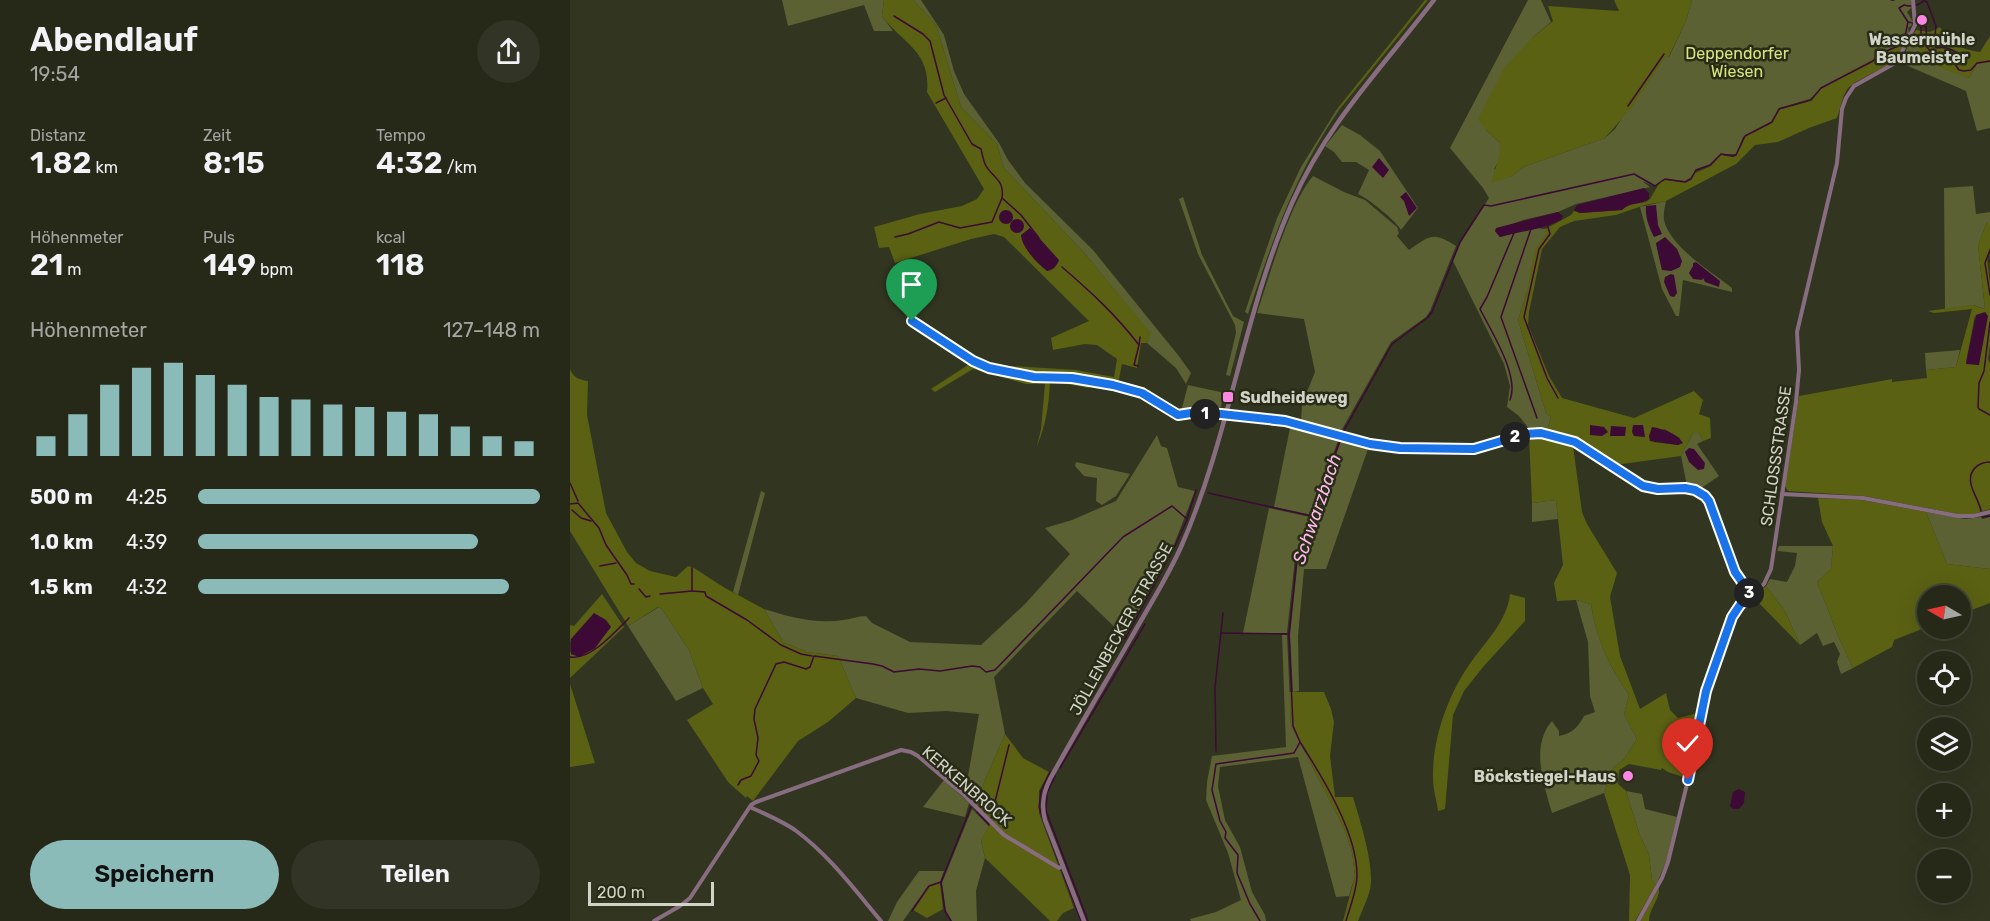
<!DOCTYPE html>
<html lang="de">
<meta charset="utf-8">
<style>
:root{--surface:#262818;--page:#323425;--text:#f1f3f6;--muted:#a4a6a2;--line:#424437;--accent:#8bbbb9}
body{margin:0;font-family:Rubik,sans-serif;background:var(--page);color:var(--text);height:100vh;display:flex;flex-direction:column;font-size:22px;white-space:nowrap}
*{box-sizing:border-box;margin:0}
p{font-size:20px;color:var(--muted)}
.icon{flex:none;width:33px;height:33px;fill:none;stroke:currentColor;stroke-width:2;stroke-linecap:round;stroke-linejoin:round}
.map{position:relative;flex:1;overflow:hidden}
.drawer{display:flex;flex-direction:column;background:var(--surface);width:570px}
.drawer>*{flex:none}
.needle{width:39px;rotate:279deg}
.buttons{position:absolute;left:1347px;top:585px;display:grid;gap:12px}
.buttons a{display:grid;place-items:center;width:54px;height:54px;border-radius:50%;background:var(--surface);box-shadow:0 6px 24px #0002,0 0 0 2px var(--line);font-size:30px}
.scale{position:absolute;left:18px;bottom:15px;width:126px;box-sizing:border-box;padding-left:6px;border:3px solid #d0d3c6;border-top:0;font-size:16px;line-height:21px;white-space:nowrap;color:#d0d3c6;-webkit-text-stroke:4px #282b16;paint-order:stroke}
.pin{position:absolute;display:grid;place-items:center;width:51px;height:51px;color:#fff;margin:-62px -26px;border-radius:50% 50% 50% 0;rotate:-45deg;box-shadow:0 0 6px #0007}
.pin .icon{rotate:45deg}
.km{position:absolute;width:30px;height:30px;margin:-15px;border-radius:50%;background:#222;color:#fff;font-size:16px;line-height:30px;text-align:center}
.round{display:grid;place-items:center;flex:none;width:63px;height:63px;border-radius:32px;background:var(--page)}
.summary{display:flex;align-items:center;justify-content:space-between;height:102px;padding:0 30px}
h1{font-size:33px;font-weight:600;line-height:45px}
.metrics{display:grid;grid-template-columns:repeat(3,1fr);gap:9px;height:102px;padding:6px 30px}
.metrics div{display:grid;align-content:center}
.metrics b{font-size:30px;font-weight:600}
.metrics small{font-size:16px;font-weight:400}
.metrics p{font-size:16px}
.chart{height:168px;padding:12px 30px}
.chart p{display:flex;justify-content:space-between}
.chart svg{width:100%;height:108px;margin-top:6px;stroke:var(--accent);stroke-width:6}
.button{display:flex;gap:12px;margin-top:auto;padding:12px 30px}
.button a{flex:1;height:69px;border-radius:36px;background:var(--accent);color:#111;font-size:24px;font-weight:600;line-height:69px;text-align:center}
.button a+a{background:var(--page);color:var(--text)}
ul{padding:0 30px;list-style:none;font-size:20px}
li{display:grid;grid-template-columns:96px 72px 1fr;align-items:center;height:45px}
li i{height:15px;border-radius:8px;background:var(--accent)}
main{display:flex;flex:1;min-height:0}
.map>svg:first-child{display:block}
</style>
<main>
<section class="drawer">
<div class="summary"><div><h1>Abendlauf</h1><p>19:54</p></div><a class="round"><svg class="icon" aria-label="share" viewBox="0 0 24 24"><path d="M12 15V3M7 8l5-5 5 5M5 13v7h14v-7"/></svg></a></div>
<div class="metrics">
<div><p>Distanz</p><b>1.82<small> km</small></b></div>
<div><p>Zeit</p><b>8:15</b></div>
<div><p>Tempo</p><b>4:32<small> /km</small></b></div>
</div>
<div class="metrics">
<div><p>Höhenmeter</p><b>21<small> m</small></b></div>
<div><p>Puls</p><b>149<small> bpm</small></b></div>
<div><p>kcal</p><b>118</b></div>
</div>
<div class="chart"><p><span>Höhenmeter</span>127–148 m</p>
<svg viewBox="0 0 160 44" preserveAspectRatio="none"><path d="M5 44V36M15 44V27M25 44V15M35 44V8M45 44V6M55 44V11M65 44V15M75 44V20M85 44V21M95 44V23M105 44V24M115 44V26M125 44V27M135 44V32M145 44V36M155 44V38"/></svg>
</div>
<ul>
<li><b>500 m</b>4:25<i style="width:100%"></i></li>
<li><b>1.0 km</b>4:39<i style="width:82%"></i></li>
<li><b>1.5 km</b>4:32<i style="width:91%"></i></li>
</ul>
<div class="button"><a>Speichern</a><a>Teilen</a></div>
</section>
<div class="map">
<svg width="1420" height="921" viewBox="0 0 1420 921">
<rect width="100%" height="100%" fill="#323520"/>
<g fill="#5b6133" fill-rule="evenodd">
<polygon points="212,0 314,0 312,16 323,31 304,31 294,5 218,26"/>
<polygon points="343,0 351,0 374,35 384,71 394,94 429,143 438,160 455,183 523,250 608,355 621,373 616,384 606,368 577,343 580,333 516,255 434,168 427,144 391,107 366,25"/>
<polygon points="958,0 971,0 981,22 963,37 916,130 930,143 931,157 924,169 941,177 953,167 1035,138 1045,129 1093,53 1099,57 1116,21 1122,0 1341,0 1342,7 1337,12 1343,22 1341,26 1338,28 1339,34 1335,42 1310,54 1302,60 1251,88 1240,99 1209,108 1201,122 1173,137 1166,154 1151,154 1140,165 1126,170 1120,178 1115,181 1094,179 1084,186 1072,181 1080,187 1006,204 988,212 953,220 925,231 930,237 965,228 975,229 975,236 948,320 976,413 981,417 977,431 960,430 949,416 937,407 940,386 934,364 883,261 891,242 919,198 913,188 880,148"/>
<polygon points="1341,38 1347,42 1354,59 1399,78 1407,64 1420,62 1420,128 1407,131 1396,91 1331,63"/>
<path d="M767 109 769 110C725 174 702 241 678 314L675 312 707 218 731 167Z"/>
<path d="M772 125 790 135 810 151 848 208 831 230C824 219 800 200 788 194L799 170 786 162H772L764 152 755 146Z"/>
<path d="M743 176 774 192 795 200 827 227 829 233 827 236 839 250C860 236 862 231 886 246L860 311 856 317 821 342 770 433 731 421 732 404 745 372 734 319 687 313C700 275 719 204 743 176Z"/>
<polygon points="1403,186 1406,214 1420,212 1420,222 1417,222 1408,245 1415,309 1403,305 1375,309 1374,188"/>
<polygon points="613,197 632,255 663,316 674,322 660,376 656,375 666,333 665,325 628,254 609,199"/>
<path d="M1096 201C1095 207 1093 213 1094 220 1100 247 1142 272 1162 288V292L1113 280 1109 316H1106L1092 289 1070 207ZM1086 243 1107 269 1092 270Z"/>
<polygon points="1390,350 1386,367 1356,370 1355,353"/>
<polygon points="618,385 655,393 650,409 645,411 614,411 612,408"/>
<polygon points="724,425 769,438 741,515 704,507 720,428"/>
<polygon points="1123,433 1129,433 1133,441 1127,444 1149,476 1130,489 1117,486 1111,456"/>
<path d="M587 435 591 446 597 448 608 487 625 491 603 547 555 637 507 591 424 677 435 734 405 803 395 793 409 714 376 711 338 713 286 698 268 656 237 652 213 642 194 609C219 617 246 624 273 620 282 619 288 616 296 616L302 623 340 642 411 645 455 604 500 554 475 528 502 520 546 501Z"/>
<polygon points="772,438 799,446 756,569 734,569 728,636 729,691 723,692 720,635 728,559"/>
<polygon points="506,462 560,474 546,496 532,505 526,501 527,478 514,476 505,466"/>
<polygon points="191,491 195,493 168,595 163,592"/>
<polygon points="986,500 988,519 962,522 962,503"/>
<polygon points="699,508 740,517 725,558 717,633 673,633"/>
<polygon points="1356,512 1395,519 1411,517 1412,519 1420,517 1420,569 1377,564"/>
<polygon points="1209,546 1263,546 1261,569 1247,582 1269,638 1283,668 1271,674 1267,662 1270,654 1264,642 1253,646 1247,633 1230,645 1215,611 1196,586 1200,579 1217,582 1225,566 1227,553 1207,551"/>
<path d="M1006 600 1021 604C1026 638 1039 666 1059 695L1054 714 1067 739 1054 759 1043 768 1034 793 982 813C974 785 960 746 982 721L989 731V736C1003 733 1008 727 1014 716L1025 712 1020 696 1018 642Z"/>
<polygon points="89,607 92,609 119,650 133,688 106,701 58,626"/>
<polygon points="712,635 717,635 721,725 774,828 782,852 785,876 779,896 766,897 728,757 650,767 648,786 655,820 670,847 682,892 695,915 696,921 621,921 620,919 646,912 671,900 658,853 636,800 637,782 642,756 716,747"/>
<polygon points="374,780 399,803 395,817 353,807"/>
<polygon points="1056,791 1072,794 1075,809 1107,817 1097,860 1086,885 1082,880 1079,855 1069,833"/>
<polygon points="402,809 419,826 411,841 415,858 406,891 407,921 382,921 376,911 372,883"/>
<polygon points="349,871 374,871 370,882 358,886 333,921 318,921 327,902"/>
</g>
<g fill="#5a6113" fill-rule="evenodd">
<path d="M314 0H343L366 25 391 107 427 144 434 168 516 255 581 333 577 343H571L567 368 552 364 548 384 521 379 519 388 480 381C479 405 476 425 467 446L471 429 475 384H456L403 369 365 392 361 389 401 363 438 375 441 366 506 370 544 377 547 359 527 345 515 344 483 350 481 338 519 321 434 237 424 234 401 239 325 263 319 247 309 248 304 227 350 214 392 206 407 199 414 189 357 92C361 51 333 44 312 16Z"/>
<polygon points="855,0 858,0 769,110 767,109"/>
<path d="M1044 0H1122L1116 21 1098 58 1096 56 1062 107 1035 138 953 167 941 177 921 183C924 169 931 158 930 143L916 130 908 119 934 68 963 37 983 21 978 6 1049 11Z"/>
<path d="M1370 27C1379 43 1392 50 1410 52L1420 36V62L1407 64 1399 78C1381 70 1349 66 1347 42L1341 38 1346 30 1360 32Z"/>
<path d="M1333 40 1335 42 1325 61 1286 82 1278 88 1274 95 1267 118 1239 128 1208 142 1185 145 1166 164 1096 201 1075 205 1046 215 1004 221 990 227 972 249 959 312 958 325 979 376 992 398 1064 418 1124 391 1133 400 1129 414 1140 418 1141 438 1133 441 1129 433H1123L1111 456 1045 465 1006 440 977 431 981 417 976 413 948 320 957 292 965 248 975 236V229L1001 215 1004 211 1010 213 1051 210 1057 205 1076 202 1080 199 1090 182 1095 180 1111 182 1118 181 1125 173 1141 166 1151 155 1163 157 1166 155 1175 136 1202 123 1210 109 1241 100 1249 90 1275 74 1302 60 1310 54 1328 46ZM1094 429 1110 438 1108 445 1083 442Z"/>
<path d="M1417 222H1420V249L1417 257 1420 284V345L1418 359 1420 363V509L1403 514H1388L1294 496 1218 491 1215 486 1229 396 1322 379V382L1357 378 1356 370 1386 367 1402 309 1364 313 1358 311 1402 305 1415 309 1408 245ZM1405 315 1409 365H1408L1396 362Z"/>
<path d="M0 369C3 377 9 380 18 381L17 415 36 513 57 552 66 563 80 571 106 577 118 566 124 568 155 588 194 609 213 642 237 652 268 656 286 698 258 722 228 741 183 801 177 796 176 798 158 782 117 720 143 704 133 688 119 650 92 609 88 607 58 626 0 531Z"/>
<path d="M965 435 986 439 1003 446 1012 512 1017 524 1047 573 1040 597 1050 656 1070 709 1096 693 1100 710 1108 718 1128 713 1127 720 1124 719 1123 724 1126 725 1116 778 1098 772 1092 768 1091 770 1059 764 1049 770 1048 784 1056 791 1069 833 1079 855 1082 880 1086 885 1065 921H1059L1060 875 1034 793 1043 768 1054 759 1067 739 1054 714 1059 695C1039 666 1026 638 1021 604L1006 600 987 601 984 583 993 565 986 500 962 503 959 436Z"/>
<polygon points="1248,498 1292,500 1356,512 1377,564 1420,569 1420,603 1391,614 1390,596 1358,596 1357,627 1324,640 1322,647 1283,668 1269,638 1247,582 1261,569 1263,546 1252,522"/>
<polygon points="1196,586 1215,611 1230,645 1183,597"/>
<polygon points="32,594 54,627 0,678 0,652 9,657 25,648 32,638 1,639 0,642 0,625 4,626"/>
<path d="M940 594 955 598V621L913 667 894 691 883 715 875 809 868 811C867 801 863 790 863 779 862 740 877 697 899 665 914 643 937 622 940 594Z"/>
<polygon points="0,684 25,763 0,767"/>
<path d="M719 692H754L761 709 764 722 760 756 765 797H783C790 821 805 866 800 890 797 900 792 911 788 921H773L785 876 782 852 774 828 721 725Z"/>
<polygon points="435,734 453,758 479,772 469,791 469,813 504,908 493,913 487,921 480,921 415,858 411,841 421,821 405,803"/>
<polygon points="364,883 370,883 373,909 357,918 343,910 356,889"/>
<path d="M1089 888C1090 900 1080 906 1079 921H1070Z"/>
</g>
<g fill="#3d0935">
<polygon points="809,158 819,170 813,178 802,167"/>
<path d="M1074 188 1079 193V199C1070 205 1060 202 1052 210L1010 213 1004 210 1007 205Z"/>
<polygon points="836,192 847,208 839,216 834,201 830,197"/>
<path d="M1086 205 1088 225 1092 234 1084 237C1079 227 1075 217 1076 206Z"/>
<circle cx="436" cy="217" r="7"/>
<path d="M988 212 993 216 991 220C972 230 951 231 930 237L925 231 926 228Z"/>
<circle cx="447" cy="226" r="7"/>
<path d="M460 228 489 260C487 266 483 270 477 271 467 263 452 248 451 235Z"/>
<polygon points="1095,237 1107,249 1112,261 1110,267 1101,271 1092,270 1086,243"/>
<polygon points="1126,262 1150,281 1149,287 1135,282 1133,278 1132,280 1123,279 1119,273 1123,266 1123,263"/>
<polygon points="1101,274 1104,275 1107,293 1104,297 1100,296 1094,282 1095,277"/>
<polygon points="1415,312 1418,316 1409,365 1396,364 1406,315"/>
<polygon points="1020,425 1034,427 1038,432 1032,436 1020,435"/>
<polygon points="1063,425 1073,425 1075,437 1064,436 1062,432"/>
<polygon points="1041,426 1056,427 1055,436 1040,436"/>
<path d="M1082 427C1093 429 1106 433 1113 443L1108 445 1080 441 1079 436Z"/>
<polygon points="1119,448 1124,449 1135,463 1134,469 1128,470 1119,462 1115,452"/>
<polygon points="24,613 36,620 41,627 25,648 9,657 1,654 1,639"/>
<polygon points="1169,789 1175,792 1174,803 1169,809 1163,809 1160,806 1163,792"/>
</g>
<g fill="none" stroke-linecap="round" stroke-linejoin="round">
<g stroke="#3d0935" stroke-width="1.5">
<polyline points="1321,0 1324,0"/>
<path d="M1353 0 1357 2 1366 26 1364 46 1367 48C1377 46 1387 51 1393 59L1386 63"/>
<path d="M324 16 353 34 360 41 374 95 402 144 411 149C412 153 413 159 415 164 421 177 435 179 432 198"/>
<path d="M1338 22 1329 8 1334 5C1340 7 1349 6 1353 1"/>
<polyline points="1350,24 1356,27 1357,47 1363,55 1383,61 1389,70 1394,71 1401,70 1407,63 1420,61"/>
<polyline points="1351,25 1351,37 1355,38"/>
<polyline points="366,103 376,98"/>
<polyline points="1058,106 1094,54"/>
<polyline points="978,227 980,234 969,249 954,317 977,378 988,398"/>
<polyline points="961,229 931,317 967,418"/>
<polyline points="325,237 338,234 369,222 390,228 422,222 432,198 451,215 469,238"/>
<polyline points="1420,250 1415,263 1420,295"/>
<path d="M492 267C521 292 546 315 569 345L564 365 568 366"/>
<polyline points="1420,322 1414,371 1409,383 1408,407 1409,409 1420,415"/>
<polyline points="569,345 570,337"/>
<path d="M940 400C950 376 921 331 910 309L917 297 944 233"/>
<polyline points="772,434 822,344 857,318 862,312 890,242 914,205 921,206 1064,174 1085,186 1095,179 1115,182 1121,179 1126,170 1140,165 1151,154 1163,156 1166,155 1175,136 1202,122 1209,109 1241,100 1251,88 1303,61 1310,54 1328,46 1334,41 1338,22 1343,23"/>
<polyline points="0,483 8,501"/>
<polyline points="638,493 742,516"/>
<polyline points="0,504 8,503 29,528 36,545 57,575 61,584 64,584"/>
<polyline points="2,510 11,518 21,521"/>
<path d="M1411 511C1409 501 1402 491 1401 484 1398 471 1408 462 1420 462"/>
<polyline points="1413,517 1420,516"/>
<polyline points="30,566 46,563"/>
<polyline points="122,568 122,591 135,592 136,596 177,620 211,645 231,654 242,656"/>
<polyline points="69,589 76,597 80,596"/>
<polyline points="90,594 122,591"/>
<polyline points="651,633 718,634"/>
<polyline points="555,639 604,548 617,520"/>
<path d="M0 657C20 661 46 631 59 618"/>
<path d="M730 742C753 778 787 833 787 875 787 890 780 907 776 921"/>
<polyline points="646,751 645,687 653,613"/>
<polyline points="490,768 575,624"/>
<polyline points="480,772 471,791 469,807 488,860"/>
<polyline points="485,776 477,793 476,811 518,921"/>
<polyline points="168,785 171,780 181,776 189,761 186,755 188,738 184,719 185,709 206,664 214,662 236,669 240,667 244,656 303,664 312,666 324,672 349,669 370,671 402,666 410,667 416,672 425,670 553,537 602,506 617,519 626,490"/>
<polyline points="407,812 419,825"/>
<polyline points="421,818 439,745"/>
<polyline points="493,873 511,921"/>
<polyline points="342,911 359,886 371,882"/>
<polyline points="381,921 375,911 371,882 401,807"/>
<polyline points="690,921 680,904 667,873 668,855 655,838 656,832 650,821 642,790 646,764 724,753 730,742 723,726 719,634 727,558 771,438"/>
</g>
<g stroke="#886d81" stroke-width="4">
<path d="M325 292 342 321 403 361 436 373 464 377 502 378 561 389 572 393 607 415 621 413 651 414 715 421 800 444 830 448 904 449 961 432C1003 433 1039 464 1073 485 1098 495 1119 478 1139 501L1165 572 1181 595"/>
<polyline points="1212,494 1293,498 1388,516 1403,516 1420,512"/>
<path d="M180 807C195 814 212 821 225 830 259 855 284 889 311 921"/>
<polyline points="84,921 110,906 120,898 181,805 186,802 331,750 341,752 348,756 394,795 434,835 489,868 493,866"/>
<polyline points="1068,921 1092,878 1098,862 1118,780 1133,700 1160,622 1170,605 1194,584 1201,569 1226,402 1229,370 1227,332 1267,163 1272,109 1276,98 1284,86 1327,62 1345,25 1343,0"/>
</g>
<path stroke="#886d81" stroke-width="4.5" d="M514 921 475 820C471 805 473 793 480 779 506 732 534 685 561 638 578 608 597 578 611 547 660 436 673 314 722 203 757 123 812 68 864 0"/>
</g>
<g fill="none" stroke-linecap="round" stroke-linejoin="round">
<defs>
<polyline id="route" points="342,321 403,361 419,368 464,377 502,378 543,385 572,393 608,415 621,413 651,414 715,421 800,444 830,448 904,449 955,434 971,433 1005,442 1073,486 1088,489 1115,488 1125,490 1135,496 1139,501 1165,572 1181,595 1170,605 1162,617 1136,691 1118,780"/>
</defs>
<use href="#route" stroke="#fff" stroke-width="12"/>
<use href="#route" stroke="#1a73e8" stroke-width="8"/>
</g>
<g fill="#fc86e4" stroke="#282b16" stroke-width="2">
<circle cx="1352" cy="20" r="6"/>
<rect x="652" y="391" width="12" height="12" rx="3"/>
<circle cx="1058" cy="776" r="6"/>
</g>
<g text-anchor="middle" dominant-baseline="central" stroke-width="5" stroke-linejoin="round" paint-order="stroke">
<g font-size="16" font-weight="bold" fill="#d0d3c6" stroke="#282b16">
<text x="1352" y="39">Wassermühle<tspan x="1352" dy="18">Baumeister</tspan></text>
<text x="670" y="397" text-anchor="start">Sudheideweg</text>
<text x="1046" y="776" text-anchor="end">Böckstiegel-Haus</text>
</g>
<g font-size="16" fill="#d8e57e" stroke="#282b16">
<text x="1167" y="53">Deppendorfer<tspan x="1167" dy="18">Wiesen</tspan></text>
</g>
<g font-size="16" fill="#d0d3c6" stroke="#282b16">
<text transform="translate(1206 456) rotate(-82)">SCHLOSSSTRASSE</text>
<text transform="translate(551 629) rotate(-61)">JÖLLENBECKER STRASSE</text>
<text transform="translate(397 786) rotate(41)">KERKENBROCK</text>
</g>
<g font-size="18" font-style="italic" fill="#fdb9ec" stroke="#282b16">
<text transform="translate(747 509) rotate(-71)">Schwarzbach</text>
</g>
</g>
</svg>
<div class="buttons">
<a><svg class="needle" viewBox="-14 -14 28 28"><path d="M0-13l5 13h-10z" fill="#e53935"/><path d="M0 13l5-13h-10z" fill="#a4a6a2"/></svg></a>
<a><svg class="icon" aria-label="locate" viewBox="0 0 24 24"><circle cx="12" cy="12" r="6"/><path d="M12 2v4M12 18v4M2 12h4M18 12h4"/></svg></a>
<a><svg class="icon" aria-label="layers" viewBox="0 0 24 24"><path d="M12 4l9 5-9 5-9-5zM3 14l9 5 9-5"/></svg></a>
<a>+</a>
<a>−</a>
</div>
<div class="scale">200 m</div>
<div class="pin" style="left:342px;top:321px;background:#1e9e55"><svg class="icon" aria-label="arrive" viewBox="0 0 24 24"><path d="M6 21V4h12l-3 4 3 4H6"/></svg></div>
<div class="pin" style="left:1118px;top:780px;background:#d93025"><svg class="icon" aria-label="check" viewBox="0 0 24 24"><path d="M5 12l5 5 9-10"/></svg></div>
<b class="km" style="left:635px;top:414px">1</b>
<b class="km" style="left:945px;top:437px">2</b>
<b class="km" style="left:1179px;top:593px">3</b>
</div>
</main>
